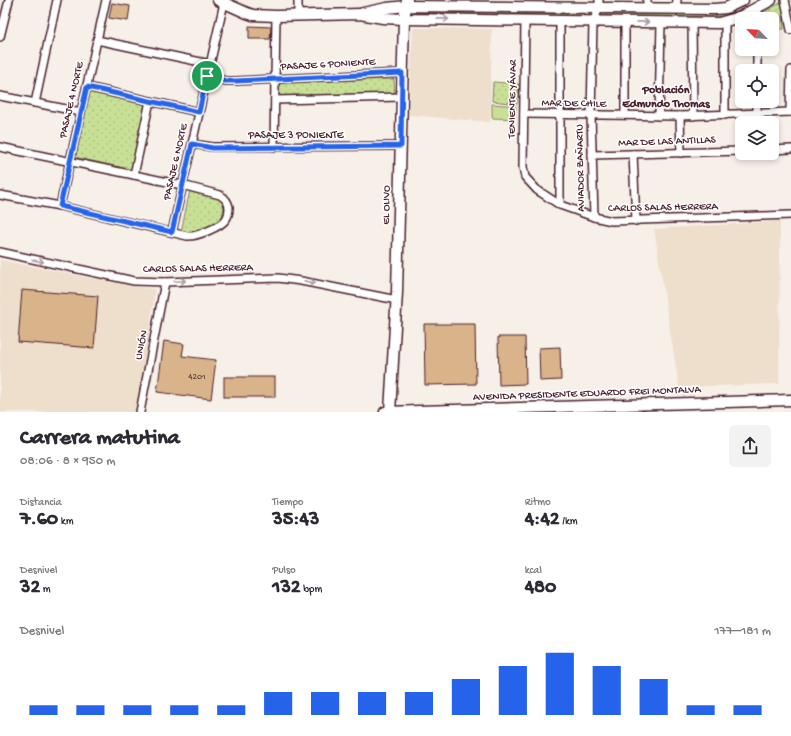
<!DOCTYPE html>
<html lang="es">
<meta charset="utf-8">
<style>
:root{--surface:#fff;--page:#f2f2f3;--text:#2b2b33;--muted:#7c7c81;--accent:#2563eb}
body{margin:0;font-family:"Gochi Hand",sans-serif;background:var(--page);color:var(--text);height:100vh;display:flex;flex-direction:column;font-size:15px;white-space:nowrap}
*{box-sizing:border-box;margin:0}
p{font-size:13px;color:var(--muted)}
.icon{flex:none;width:22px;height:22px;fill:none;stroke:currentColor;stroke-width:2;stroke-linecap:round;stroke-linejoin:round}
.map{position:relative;height:412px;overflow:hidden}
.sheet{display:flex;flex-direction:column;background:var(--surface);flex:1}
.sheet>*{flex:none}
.needle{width:26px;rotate:295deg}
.tools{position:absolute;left:735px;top:12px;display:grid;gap:8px}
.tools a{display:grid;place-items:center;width:44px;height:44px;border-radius:6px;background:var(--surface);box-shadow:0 2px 6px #0003;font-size:20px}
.pin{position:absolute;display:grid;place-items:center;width:34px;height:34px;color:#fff;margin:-17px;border:2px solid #fff;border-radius:50%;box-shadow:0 1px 4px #0007}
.round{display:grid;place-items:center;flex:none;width:42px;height:42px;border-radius:6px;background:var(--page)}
.overview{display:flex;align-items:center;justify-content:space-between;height:68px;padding:0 20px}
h1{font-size:22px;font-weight:700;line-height:30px}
.stats{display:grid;grid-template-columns:repeat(3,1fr);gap:6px;height:68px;padding:4px 20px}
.stats div{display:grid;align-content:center}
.stats b{font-size:20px;font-weight:700}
.stats small{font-size:11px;font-weight:400}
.stats p{font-size:11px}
.chart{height:112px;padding:8px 20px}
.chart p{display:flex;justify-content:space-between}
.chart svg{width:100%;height:72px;margin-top:4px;stroke:var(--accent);stroke-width:6}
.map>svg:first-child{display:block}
</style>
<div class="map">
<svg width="791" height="412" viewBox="0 0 791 412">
<defs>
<pattern id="green-dots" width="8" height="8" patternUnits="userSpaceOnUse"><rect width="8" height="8" fill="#c8e096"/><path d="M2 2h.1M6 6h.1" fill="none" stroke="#adc081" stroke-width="1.8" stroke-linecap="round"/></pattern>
</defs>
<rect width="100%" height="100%" fill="#f7f0e8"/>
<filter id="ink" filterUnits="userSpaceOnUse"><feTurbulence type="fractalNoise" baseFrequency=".025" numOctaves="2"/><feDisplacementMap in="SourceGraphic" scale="8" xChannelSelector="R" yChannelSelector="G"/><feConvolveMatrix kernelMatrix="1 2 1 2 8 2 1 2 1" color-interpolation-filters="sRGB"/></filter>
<g filter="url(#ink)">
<g fill="#eedecc">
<polygon points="413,28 492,29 490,122 409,115"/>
<polygon points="780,221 779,384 679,387 654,229"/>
<polygon points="0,260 137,287 155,289 138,412 0,412"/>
</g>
<g fill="url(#green-dots)" stroke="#898060">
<polygon points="782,2 784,29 772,29 772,19 751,19"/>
<polygon points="410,10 720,12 720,17 409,16"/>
<polygon points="394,79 395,95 279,96 278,83"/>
<polygon points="493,82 519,84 517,104 492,101"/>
<polygon points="89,90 147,103 132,170 74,157"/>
<polygon points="190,190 221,199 224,206 222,219 214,227 193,234 181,232"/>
</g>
<polygon fill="#c8e096" stroke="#898060" points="492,104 516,106 515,119 492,118"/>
<g fill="#d9b38a" stroke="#4a1f2b">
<polygon points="112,3 130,6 128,21 109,18"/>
<polygon points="249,26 271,27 270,39 249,39"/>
<polygon points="22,290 98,296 94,348 18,342"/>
<polygon points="424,324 475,324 476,384 425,385"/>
<polygon points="498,337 525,337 526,384 499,385"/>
<polygon points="164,341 184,344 182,356 216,360 211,399 157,392"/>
<polygon points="560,347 561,380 540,381 539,348"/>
<rect x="224" y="377" width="51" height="20"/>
</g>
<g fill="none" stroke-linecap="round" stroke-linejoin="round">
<defs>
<g id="street">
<polyline points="785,0 791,30"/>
<polyline points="647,9 647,0"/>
<polyline points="676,9 677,0"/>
<polyline points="298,15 298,0"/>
<polyline points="758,19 758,8"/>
<polyline points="525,21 523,167 525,177 537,190 560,205 594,217 612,221 791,215"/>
<polyline points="692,22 693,116"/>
<polyline points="0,37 9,0"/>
<polyline points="97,40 210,64"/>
<polyline points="757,71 757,49"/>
<polyline points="207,76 226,81 236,81 402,73"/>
<polyline points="87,87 199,112"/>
<polyline points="0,96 81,112"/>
<polyline points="275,100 402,97"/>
<polyline points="35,103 57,0"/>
<polyline points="790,112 791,70"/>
<polyline points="524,114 680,116 791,112"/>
<polyline points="753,114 753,123"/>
<polyline points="757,114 757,101"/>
<polyline points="625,115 625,22"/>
<polyline points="725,115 725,22"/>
<polyline points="659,116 661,22"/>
<polyline points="680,116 681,153"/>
<polyline points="192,144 213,147 401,146"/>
<path d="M0 147 182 185 220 195C225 198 228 201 229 207 229 211 229 215 226 219 221 227 196 237 187 236L60 206 0 195"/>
<polyline points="274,147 276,16"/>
<polyline points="772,150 791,149"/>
<polyline points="633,154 636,221"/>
<polyline points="592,155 742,151"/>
<polyline points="134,175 150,101"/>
<polyline points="560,205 560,21"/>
<polyline points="60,206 106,0"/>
<polyline points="594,217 591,115 593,22 599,8 599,0"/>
<polyline points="172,232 224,3"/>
<polyline points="0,252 134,281 165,282 278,278 301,281 397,300"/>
<polyline points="140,412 165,282"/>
</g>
<g id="secondary">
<polyline points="218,0 247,13 253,15 276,16 360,14 383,18 404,19 719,23 740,17 771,0"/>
<polyline points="363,13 387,8 406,6 715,9 726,8 743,0"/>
<polyline points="385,412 791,400"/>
<polyline points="390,412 397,292 404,19 407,0"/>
</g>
</defs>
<use href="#street" stroke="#4a1f2b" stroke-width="10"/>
<use href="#secondary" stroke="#4a1f2b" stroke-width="13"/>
<use href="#street" stroke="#fff" stroke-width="7"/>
<use href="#secondary" stroke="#fff" stroke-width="10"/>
</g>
<defs><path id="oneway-shaft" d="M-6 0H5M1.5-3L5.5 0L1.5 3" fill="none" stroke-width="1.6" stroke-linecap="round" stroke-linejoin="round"/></defs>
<g stroke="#ae9aa0">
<use href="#oneway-shaft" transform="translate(443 19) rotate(1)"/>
<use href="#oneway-shaft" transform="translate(643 22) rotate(1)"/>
<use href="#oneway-shaft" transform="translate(38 261) rotate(12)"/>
<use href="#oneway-shaft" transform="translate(180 281) rotate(-3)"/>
<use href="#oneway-shaft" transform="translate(310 282) rotate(11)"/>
</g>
</g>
<g fill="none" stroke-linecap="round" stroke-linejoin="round" filter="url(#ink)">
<defs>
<polygon id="route" points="402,73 401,146 213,148 192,144 172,232 60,206 87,87 199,112 207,76 226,81 236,81"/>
</defs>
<use href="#route" stroke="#fff" stroke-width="8"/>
<use href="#route" stroke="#2563eb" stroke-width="5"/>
</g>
<g text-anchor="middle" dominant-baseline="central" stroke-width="3" stroke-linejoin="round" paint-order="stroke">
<g font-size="9" fill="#6e4443">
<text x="197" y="377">4201</text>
</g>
<g font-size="11" fill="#4a1f2b" stroke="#fff">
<text transform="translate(328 65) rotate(-3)">PASAJE 6 PONIENTE</text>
<text transform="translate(513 99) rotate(-89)">TENIENTE YÁVAR</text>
<text transform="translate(72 100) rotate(-77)">PASAJE 4 NORTE</text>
<text transform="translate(574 104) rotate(1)">MAR DE CHILE</text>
<text x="296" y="136">PASAJE 3 PONIENTE</text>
<text transform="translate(667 142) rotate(-2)">MAR DE LAS ANTILLAS</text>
<text transform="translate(176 162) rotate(-77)">PASAJE 6 NORTE</text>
<text transform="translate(581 168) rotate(-91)">AVIADOR ZAÑARTU</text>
<text transform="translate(387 205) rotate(-89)">EL OLIVO</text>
<text transform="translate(663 208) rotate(-1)">CARLOS SALAS HERRERA</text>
<text transform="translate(198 269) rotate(-1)">CARLOS SALAS HERRERA</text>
<text transform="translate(142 345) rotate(-79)">UNIÓN</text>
<text transform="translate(587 394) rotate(-2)">AVENIDA PRESIDENTE EDUARDO FREI MONTALVA</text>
</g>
<g font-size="12" font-weight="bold" fill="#4a1f2b" stroke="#fff">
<text x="666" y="91">Población<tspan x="666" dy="14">Edmundo Thomas</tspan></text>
</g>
</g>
</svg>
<div class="tools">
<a><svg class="needle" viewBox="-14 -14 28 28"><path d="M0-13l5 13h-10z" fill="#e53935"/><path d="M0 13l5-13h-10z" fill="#7c7c81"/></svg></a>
<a><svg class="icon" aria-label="locate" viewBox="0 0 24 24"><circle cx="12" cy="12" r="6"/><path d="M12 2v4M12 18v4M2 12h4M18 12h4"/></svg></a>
<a><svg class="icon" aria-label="layers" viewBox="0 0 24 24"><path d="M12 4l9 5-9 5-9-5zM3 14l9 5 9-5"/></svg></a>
</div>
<div class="pin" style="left:207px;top:76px;background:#1e9e55"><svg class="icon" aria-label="arrive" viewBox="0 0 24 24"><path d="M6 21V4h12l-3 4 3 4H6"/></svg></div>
</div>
<section class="sheet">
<div class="overview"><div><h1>Carrera matutina</h1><p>08:06 · 8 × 950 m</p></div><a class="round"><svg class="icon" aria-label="share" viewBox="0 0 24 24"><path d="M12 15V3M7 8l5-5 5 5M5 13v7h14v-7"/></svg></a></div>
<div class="stats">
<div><p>Distancia</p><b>7.60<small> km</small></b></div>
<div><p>Tiempo</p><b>35:43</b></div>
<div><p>Ritmo</p><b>4:42<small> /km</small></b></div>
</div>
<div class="stats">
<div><p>Desnivel</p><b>32<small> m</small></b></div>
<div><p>Pulso</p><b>132<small> bpm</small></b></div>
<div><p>kcal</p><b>480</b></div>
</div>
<div class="chart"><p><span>Desnivel</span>177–181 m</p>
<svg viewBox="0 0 160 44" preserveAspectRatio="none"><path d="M5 44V38M15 44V38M25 44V38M35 44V38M45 44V38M55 44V30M65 44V30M75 44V30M85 44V30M95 44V22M105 44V14M115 44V6M125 44V14M135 44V22M145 44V38M155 44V38"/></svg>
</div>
</section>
